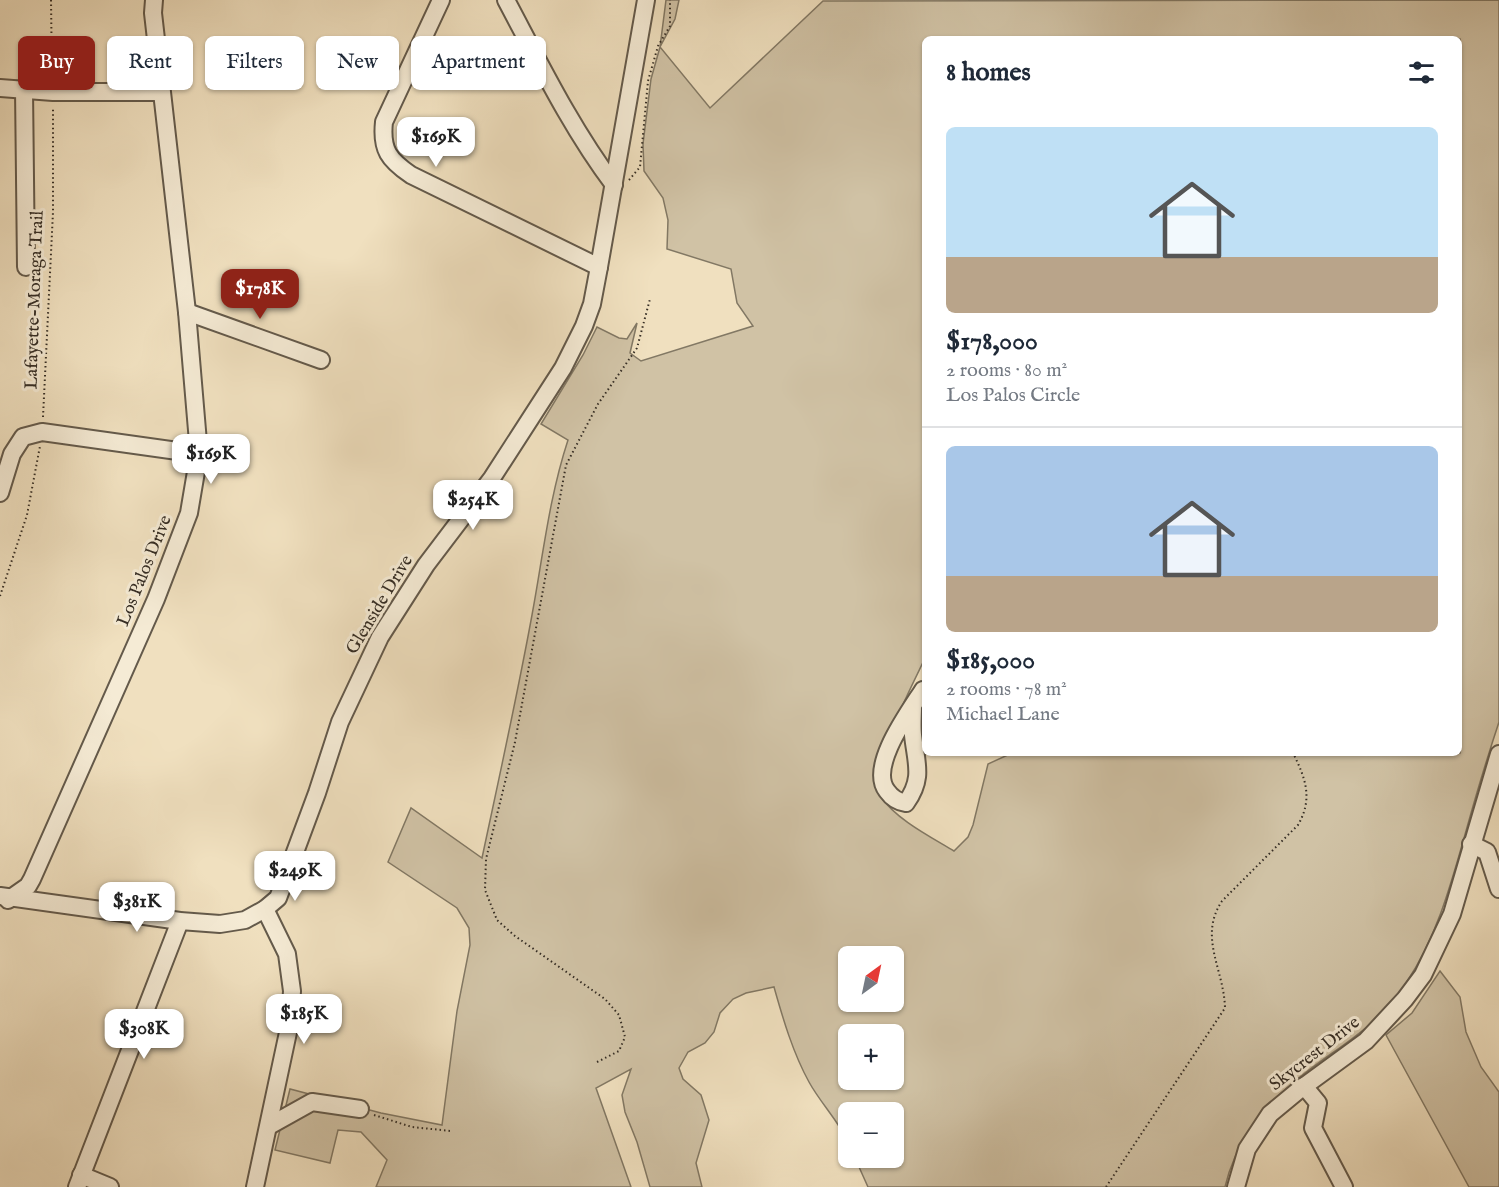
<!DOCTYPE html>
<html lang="en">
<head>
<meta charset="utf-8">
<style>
	:root { --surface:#fff; --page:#f6f6f7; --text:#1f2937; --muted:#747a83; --line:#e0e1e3; --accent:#8f2418 }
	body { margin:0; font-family:"IM FELL English",serif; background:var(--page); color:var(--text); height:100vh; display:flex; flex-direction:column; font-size:22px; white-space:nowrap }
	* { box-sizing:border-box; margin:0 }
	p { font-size:20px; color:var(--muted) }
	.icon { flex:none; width:33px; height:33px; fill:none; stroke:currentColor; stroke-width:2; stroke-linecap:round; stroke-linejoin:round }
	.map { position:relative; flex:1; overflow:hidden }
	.panel { position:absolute; left:922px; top:36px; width:540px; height:720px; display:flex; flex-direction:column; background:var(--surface); border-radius:9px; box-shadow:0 2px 4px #0004 }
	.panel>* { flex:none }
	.guide { position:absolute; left:18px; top:36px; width:570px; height:54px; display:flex; gap:12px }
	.needle { width:39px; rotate:33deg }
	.buttons { position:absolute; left:838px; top:946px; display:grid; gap:12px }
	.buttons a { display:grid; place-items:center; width:66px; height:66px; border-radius:9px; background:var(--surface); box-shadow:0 2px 4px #0004; font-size:30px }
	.price { position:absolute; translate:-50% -51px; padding:0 14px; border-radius:12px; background:#fff; color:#222; font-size:20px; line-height:39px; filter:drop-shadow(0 2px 3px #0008) }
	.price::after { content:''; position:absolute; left:50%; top:36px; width:18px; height:14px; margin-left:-9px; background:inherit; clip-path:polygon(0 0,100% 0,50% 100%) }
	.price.selected { background:var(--accent); color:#fff }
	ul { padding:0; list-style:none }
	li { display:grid; align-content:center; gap:12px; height:318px; padding:0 24px }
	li+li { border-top:2px solid var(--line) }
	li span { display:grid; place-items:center; height:186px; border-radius:9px; color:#555 }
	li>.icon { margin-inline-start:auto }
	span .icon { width:108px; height:108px; fill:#fffc; stroke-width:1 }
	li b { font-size:26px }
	h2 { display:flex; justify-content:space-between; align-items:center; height:72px; padding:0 24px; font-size:26px }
	.tag { padding:0 21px; border-radius:9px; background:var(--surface); box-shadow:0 2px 4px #0004; font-size:21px; line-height:54px }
	.tag.selected { background:var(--accent); color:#fff }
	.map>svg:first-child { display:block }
</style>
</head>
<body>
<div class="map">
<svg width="1499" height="1187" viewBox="0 0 1499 1187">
	<rect width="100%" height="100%" fill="#f0e0bf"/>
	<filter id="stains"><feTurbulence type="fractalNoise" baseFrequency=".00333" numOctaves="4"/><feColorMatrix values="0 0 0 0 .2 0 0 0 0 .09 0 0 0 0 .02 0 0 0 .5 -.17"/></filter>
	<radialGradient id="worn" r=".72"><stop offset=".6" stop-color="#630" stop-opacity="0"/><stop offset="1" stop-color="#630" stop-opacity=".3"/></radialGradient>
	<!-- green -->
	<g fill="#d0c2a5" stroke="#827864" stroke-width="1.5" fill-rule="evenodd">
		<path d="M 666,0 L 679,0 L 675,19 L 660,47 L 710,108 L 823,1 L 1499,0 L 1499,722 C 1487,758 1476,795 1466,831 C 1451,884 1437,937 1406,983 C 1375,1031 1334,1048 1294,1082 C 1262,1108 1234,1146 1225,1187 L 868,1187 L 855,1158 L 894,1158 L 894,1113 L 849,1113 L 849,1144 C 839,1121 821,1104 809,1082 C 793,1053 783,1019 774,987 L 746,993 L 733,999 L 720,1013 L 714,1032 L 705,1043 L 688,1052 L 679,1068 L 683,1079 L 701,1095 L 709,1120 L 696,1163 L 702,1187 L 650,1187 L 637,1142 L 625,1112 L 622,1095 L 631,1069 L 596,1088 L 631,1187 L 376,1187 L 387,1160 L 361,1132 L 338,1130 L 330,1163 L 275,1150 L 290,1089 L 381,1113 L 442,1125 L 457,1011 L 470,945 L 469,928 L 457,908 L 388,862 L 411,808 L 482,858 C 499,778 517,697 532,615 C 543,556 549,498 568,440 L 541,424 L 583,355 L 597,327 L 619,338 L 627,339 L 637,323 L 630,353 L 641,361 L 753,326 L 737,303 L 731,269 L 667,249 L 668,220 L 663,198 L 644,171 L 643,144 L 651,79 L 660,47 ZM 926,39 L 1460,39 L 1460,753 L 1012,753 L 988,764 L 973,825 L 968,837 L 954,851 C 929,836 897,820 880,796 C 865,774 914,682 926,656 ZM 849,957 L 894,957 L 894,1002 L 849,1002 ZM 849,1035 L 894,1035 L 894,1080 L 849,1080 Z"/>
		<path d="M 1440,971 L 1460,997 L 1466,1032 L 1481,1067 L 1499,1092 L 1499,1187 L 1469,1187 L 1386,1035 L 1412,1013 Z"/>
	</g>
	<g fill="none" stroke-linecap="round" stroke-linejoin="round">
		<defs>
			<g id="minor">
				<path d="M 441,0 L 384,122 C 381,150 389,160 411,175 L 599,267"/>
				<path d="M 506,0 C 539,62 571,128 614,185"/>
				<path d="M 0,88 L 53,92 L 160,92"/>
				<path d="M 24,89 L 26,267"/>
				<path d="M 187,312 L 321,360"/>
				<path d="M 0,493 L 12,454 L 23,437 L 42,432 L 199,454"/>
				<path d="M 913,706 C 913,716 912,726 913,735 C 916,763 924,778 906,803 C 898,802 892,798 887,791 C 868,767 909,712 923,690 L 926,690"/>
				<path d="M 1471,844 L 1487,852 L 1499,889"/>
				<path d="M 0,896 L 180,921 L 220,924 L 245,920 L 265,909 L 278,898 L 317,793 L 340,722 L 380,637 L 426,565 L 492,478 L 563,368 L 584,326 L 592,304 L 599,267 L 646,0"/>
				<path d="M 8,900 L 28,886 L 32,879 L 156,599 L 189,513 L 199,454 L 187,312 L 153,13 L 154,0"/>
				<path d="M 1304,1086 L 1318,1103 L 1313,1128 L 1344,1187"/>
				<path d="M 269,1126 L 312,1102 L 360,1109"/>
				<path d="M 81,1175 L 110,1187"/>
				<path d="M 77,1187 L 180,921"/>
				<path d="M 255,1187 L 290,1023 L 292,991 L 287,954 L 265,909"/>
				<path d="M 1236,1187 L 1247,1149 L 1270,1114 L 1299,1090 L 1366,1041 L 1405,999 L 1423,975 L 1452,914 L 1499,754"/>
			</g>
		</defs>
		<!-- minor casing -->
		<use href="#minor" stroke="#645a4b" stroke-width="20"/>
		<!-- path -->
		<g stroke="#352d24" stroke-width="2" stroke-dasharray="1.5 3" stroke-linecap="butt">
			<path d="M 51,0 L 52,78"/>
			<path d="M 629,180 L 640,167 L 648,81 L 658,46 L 670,26 L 670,0"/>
			<path d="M 43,417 L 53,212 L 53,108"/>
			<path d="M 0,596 L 27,515 L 40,446"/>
			<path d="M 597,1062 L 619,1051 L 625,1037 L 619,1015 L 605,999 L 515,936 L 497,920 L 485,890 L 486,859 L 515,742 L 566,465 L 598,404 L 637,348 L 650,299"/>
			<path d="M 374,1115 L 412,1127 L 451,1131"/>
			<path d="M 1106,1187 L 1225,1008 C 1224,969 1198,937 1222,901 L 1298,825 C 1313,799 1306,779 1293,753"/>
		</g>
		<!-- minor -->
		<use href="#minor" stroke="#f5ebd5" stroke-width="16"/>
	</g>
	<g text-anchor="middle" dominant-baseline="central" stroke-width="6" stroke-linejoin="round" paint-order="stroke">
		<!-- street labels -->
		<g font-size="18" fill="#352d24" stroke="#f5ebd5">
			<text transform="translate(35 300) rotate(-88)">Lafayette-Moraga Trail</text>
			<text transform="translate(145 571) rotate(-68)">Los Palos Drive</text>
			<text transform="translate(380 605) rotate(-59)">Glenside Drive</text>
			<text transform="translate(1315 1054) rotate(-38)">Skycrest Drive</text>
		</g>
	</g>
	<rect width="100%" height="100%" filter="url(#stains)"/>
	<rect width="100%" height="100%" fill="url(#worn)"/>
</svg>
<div class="buttons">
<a><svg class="needle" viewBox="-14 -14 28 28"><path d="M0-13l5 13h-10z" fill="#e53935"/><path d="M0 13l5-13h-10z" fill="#747a83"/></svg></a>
<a>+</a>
<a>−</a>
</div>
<b class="price" style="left:436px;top:168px">$169K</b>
<b class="price selected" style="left:260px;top:320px">$178K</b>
<b class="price" style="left:211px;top:485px">$169K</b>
<b class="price" style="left:473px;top:531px">$254K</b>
<b class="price" style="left:295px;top:902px">$249K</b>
<b class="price" style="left:137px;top:933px">$381K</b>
<b class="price" style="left:304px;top:1045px">$185K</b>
<b class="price" style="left:144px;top:1060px">$308K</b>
<div class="guide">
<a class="tag selected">Buy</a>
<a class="tag">Rent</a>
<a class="tag">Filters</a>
<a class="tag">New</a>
<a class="tag">Apartment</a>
</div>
<section class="panel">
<h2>8 homes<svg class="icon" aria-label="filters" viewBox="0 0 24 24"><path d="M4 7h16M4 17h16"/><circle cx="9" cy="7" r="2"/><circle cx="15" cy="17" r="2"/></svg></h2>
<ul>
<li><span style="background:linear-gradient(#bfe0f5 70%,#b9a48a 0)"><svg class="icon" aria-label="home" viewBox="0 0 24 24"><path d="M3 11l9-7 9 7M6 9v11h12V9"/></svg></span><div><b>$178,000</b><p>2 rooms · 80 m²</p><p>Los Palos Circle</p></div></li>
<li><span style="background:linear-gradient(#a9c7e8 70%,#b9a48a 0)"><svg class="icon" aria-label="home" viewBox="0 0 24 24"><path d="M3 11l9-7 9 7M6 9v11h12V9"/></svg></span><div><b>$185,000</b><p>2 rooms · 78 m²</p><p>Michael Lane</p></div></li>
</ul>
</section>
</div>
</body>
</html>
